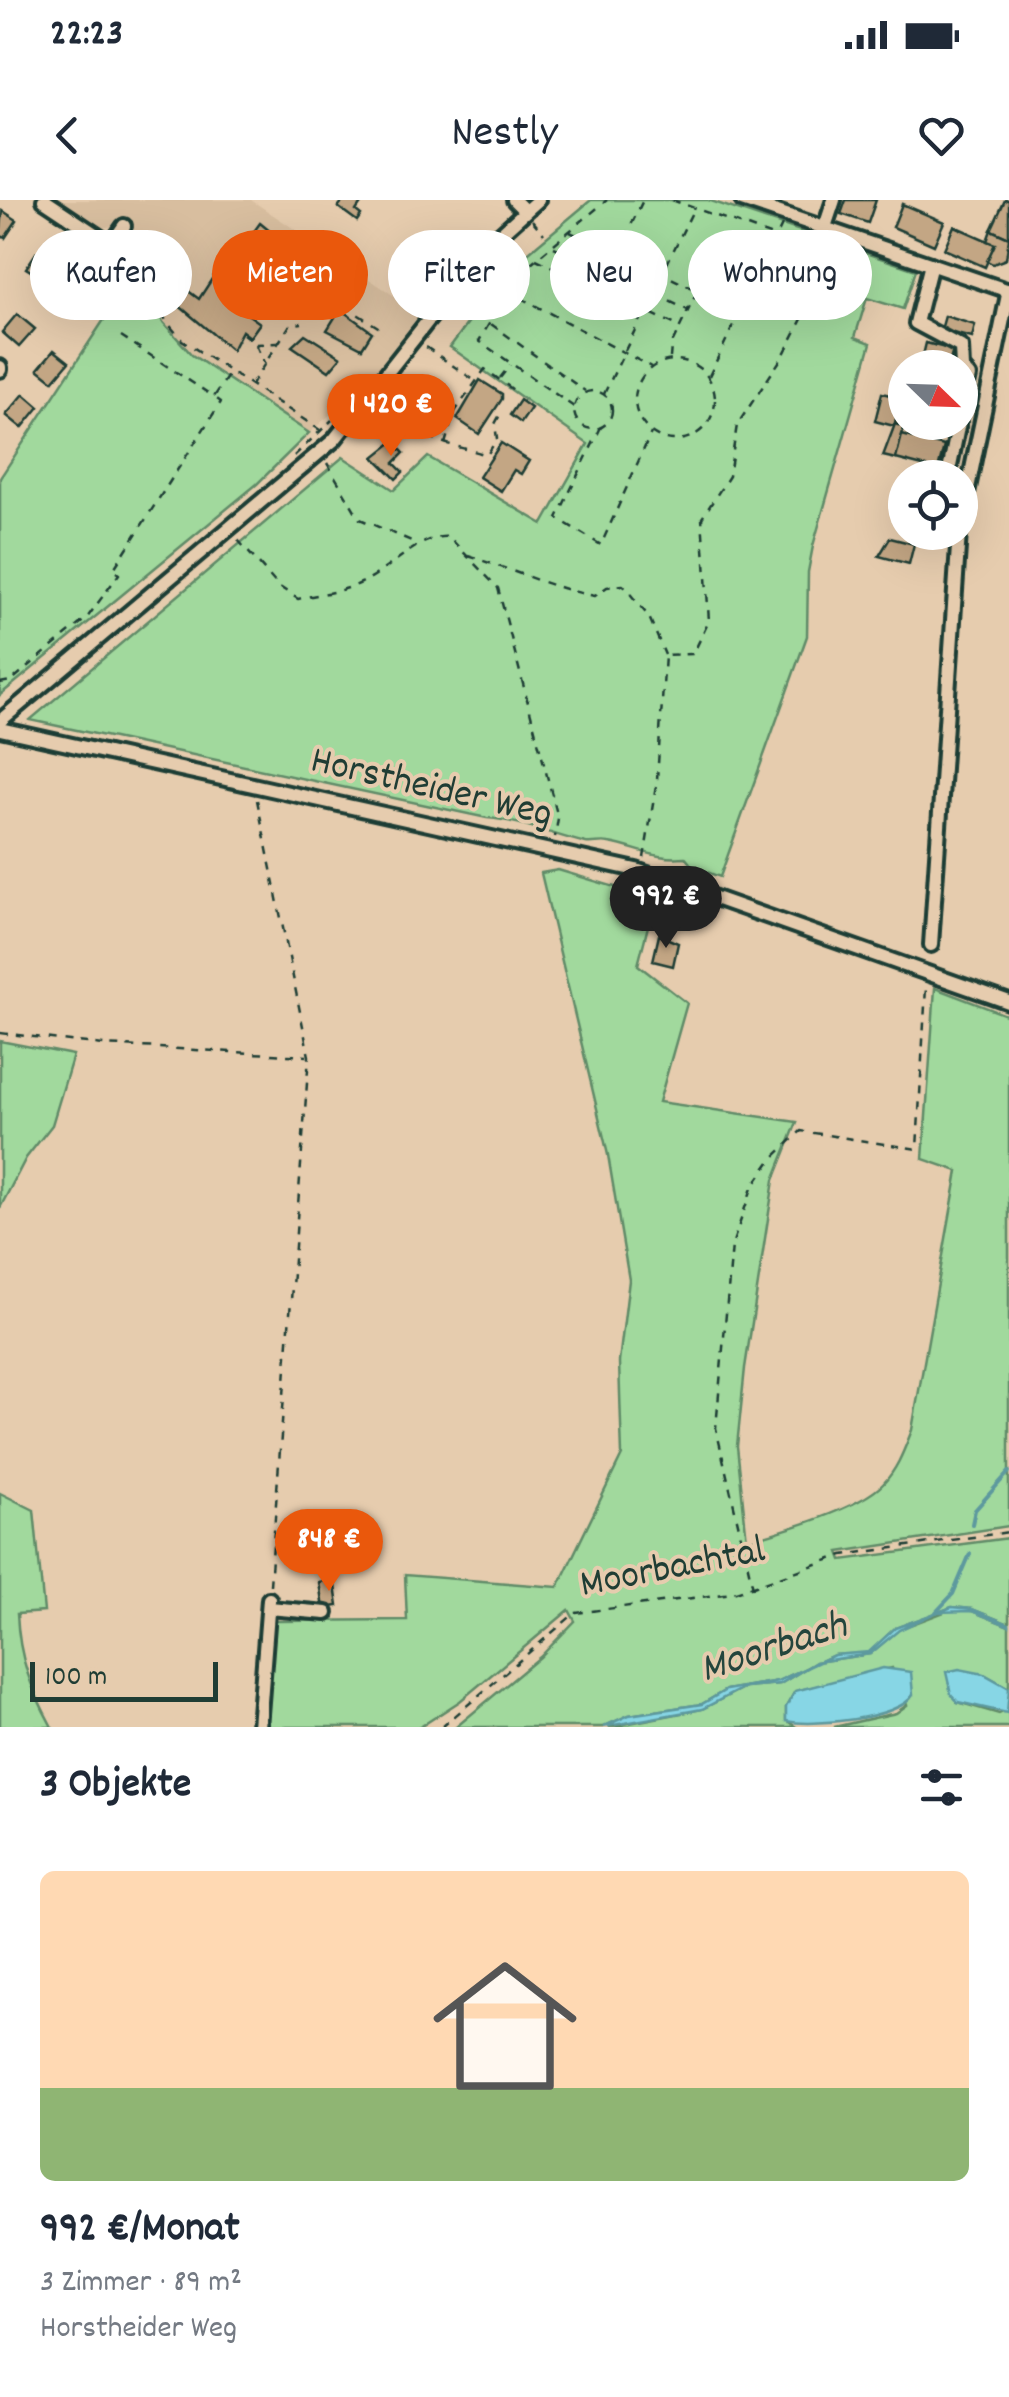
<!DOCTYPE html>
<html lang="de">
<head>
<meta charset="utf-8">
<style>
	:root { --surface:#fff; --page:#f6f6f7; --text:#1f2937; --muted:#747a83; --line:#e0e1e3; --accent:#ea580c }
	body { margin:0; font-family:Dekko,sans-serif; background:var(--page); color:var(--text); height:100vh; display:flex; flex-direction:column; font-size:38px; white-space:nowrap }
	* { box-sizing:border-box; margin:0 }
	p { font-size:32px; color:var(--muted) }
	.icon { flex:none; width:55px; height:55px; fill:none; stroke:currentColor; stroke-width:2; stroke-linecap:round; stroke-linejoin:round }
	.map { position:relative; height:1527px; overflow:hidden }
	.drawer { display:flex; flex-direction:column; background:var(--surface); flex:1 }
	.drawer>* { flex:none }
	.guide { position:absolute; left:30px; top:30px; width:950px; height:90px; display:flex; gap:20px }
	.needle { width:65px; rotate:113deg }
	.controls { position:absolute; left:888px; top:150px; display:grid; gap:20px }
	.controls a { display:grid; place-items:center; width:90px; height:90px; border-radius:50%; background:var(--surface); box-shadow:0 10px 40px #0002; font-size:50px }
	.scale { position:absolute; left:30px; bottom:25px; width:188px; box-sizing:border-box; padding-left:10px; border:5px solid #1f3d34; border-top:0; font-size:28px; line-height:35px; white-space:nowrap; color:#1f3d34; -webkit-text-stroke:8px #e6ccae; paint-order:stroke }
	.price { position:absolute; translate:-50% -85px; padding:0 22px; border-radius:35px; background:var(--accent); color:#fff; font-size:32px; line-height:65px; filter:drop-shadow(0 2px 5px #0008) }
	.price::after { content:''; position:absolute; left:50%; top:60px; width:30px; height:22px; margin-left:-15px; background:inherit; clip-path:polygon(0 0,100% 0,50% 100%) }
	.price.current { background:#222; color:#fff }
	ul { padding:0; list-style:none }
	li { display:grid; align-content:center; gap:20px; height:530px; padding:0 40px }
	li+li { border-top:2px solid var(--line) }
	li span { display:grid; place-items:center; height:310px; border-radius:15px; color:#555 }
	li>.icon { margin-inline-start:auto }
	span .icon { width:180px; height:180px; fill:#fffc; stroke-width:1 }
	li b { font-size:42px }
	h2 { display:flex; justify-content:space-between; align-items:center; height:120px; padding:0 40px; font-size:42px }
	.chip { padding:0 35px; border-radius:45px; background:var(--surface); box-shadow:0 10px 40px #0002; font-size:35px; line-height:90px }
	.chip.current { background:var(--accent); color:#fff }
	.status { display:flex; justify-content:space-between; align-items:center; height:70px; padding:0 50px; background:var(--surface); direction:ltr }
	.status svg { height:28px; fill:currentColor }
	header { display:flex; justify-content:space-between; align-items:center; height:130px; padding:0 40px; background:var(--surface); font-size:45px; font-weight:600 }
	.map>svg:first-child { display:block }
</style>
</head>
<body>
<div class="status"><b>22:23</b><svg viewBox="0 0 49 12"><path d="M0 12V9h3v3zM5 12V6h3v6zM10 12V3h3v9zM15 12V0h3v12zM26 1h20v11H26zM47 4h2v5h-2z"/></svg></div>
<header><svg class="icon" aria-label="back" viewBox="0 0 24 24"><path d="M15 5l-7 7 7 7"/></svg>Nestly<svg class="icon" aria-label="heart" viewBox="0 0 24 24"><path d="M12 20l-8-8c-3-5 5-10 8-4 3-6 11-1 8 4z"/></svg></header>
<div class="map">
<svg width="1009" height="1527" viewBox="0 0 1009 1527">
	<rect width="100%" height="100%" fill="#e6ccae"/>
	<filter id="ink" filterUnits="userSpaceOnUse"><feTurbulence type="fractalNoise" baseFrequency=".01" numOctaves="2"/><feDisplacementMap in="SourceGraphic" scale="20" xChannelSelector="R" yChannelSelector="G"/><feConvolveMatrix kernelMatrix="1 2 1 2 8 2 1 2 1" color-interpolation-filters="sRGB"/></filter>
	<g filter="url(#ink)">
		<!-- built -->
		<path fill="#d8be9f" d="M 59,0 L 251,0 L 420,113 L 370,180 L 309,233 L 202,164 L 172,133 L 136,71 L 142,61 L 128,40 L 133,25 L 119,17 L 113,26 L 101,28 Z"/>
		<!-- green -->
		<g fill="#a1d99d" stroke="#608b68" stroke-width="2.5">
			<path d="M 591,0 L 708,0 L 916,70 L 903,109 L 867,98 L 855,137 L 871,143 L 813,346 L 808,372 L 807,436 L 720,677 L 693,667 L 685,657 C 656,660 637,648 609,643 C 602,641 594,644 586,643 C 552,635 522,621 487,618 L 30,520 L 343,257 L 394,290 L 428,257 L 543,324 L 588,244 L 450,147 L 484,101 L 492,97 L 505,72 Z"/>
			<path d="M 136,71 L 163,122 L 192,155 L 309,233 L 257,284 L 0,495 L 0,278 Z"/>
			<path d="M 558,670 L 655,699 L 638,765 L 687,803 L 659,902 L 797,922 L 774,980 L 745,1168 L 737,1246 L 747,1341 C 782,1331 859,1309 883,1284 C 898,1268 904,1250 912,1230 L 958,971 L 923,959 L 935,788 L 1009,816 L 1009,1326 L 839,1352 L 842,1360 L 1009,1338 L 1009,1424 L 972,1409 L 952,1407 L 895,1428 L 869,1453 L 834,1455 L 778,1481 L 726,1490 L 702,1504 L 629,1515 L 603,1527 L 456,1527 L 540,1457 L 575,1421 L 569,1410 L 460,1501 L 420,1527 L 266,1527 L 274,1421 L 407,1420 L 405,1375 L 558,1387 L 622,1255 L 619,1162 L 629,1080 L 608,955 L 541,673 Z"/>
			<path d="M 0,841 L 73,855 L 52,925 L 26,958 L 0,1008 Z"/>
			<path d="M 0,1293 L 34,1310 L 44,1412 L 17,1414 C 19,1459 31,1488 52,1527 L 0,1527 Z"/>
			<path d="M 952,1409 L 972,1411 L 1009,1426 L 1009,1488 L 984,1474 L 958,1502 L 999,1514 L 1009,1509 L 1009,1527 L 834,1527 L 896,1513 L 907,1505 L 892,1468 L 795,1491 L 786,1507 L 786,1520 L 796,1527 L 609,1527 L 702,1509 L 745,1487 L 780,1484 L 816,1462 L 870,1454 L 899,1429 Z"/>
		</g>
		<!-- water -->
		<g fill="#87d6e5" stroke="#5d999e" stroke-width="2.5">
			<path d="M 952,1407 L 972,1409 L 1009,1424 L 1009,1426 L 972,1411 L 937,1412 L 899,1430 L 870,1454 L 816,1462 L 780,1484 L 745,1487 L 702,1509 L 603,1527 L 629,1515 L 702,1504 L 726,1490 L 778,1481 L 834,1455 L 869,1452 L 895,1428 Z"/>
			<path d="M 883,1468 L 911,1472 L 913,1495 C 899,1519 811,1527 786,1521 L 786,1507 L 795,1491 Z"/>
			<path d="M 959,1469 L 984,1474 L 1009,1488 L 1007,1513 L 958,1502 L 951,1494 L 946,1472 Z"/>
		</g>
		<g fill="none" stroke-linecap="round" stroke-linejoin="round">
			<!-- stream -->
			<g stroke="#5d999e" stroke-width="4">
				<path d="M 972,1324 L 975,1310 L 1009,1272"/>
				<path d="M 936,1412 L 953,1394 L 970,1354"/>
			</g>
		</g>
		<!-- building -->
		<g fill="#c3a684" stroke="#1f3d34" stroke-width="2.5">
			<path d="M 344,0 L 362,2 L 356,11 L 361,15 L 357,21 L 338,7 Z"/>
			<path d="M 846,0 L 876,0 L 868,23 L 841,14 Z"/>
			<path d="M 1005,0 L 1009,0 L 1009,38 L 991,30 Z"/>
			<path d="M 902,4 L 944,22 L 934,45 L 893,27 Z"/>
			<path d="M 3,11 L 17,20 L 5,38 L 0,35 Z"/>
			<path d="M 260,23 L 277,37 L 245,78 L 229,66 Z"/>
			<path d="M 954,26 L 995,44 L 985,67 L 944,49 Z"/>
			<path d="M 991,30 L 1009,38 L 1006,59 L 993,64 L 987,61 L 995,44 L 987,41 Z"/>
			<path d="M 420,38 L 436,49 L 433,60 L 419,72 L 407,56 Z"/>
			<path d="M 269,46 L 284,56 L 276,67 L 309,91 L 304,98 L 257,63 Z"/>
			<path d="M 291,47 L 329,75 L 314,95 L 276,67 Z"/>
			<path d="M 36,53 L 49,63 L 51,60 L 58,64 L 47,81 L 26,68 Z"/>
			<path d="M 219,68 L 227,73 L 231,68 L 245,78 L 229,101 L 260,123 L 250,137 L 242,131 L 232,150 L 177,104 L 187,90 L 199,99 Z"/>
			<path d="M 85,81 L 104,93 L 94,109 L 75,97 Z"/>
			<path d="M 340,109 L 372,132 L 362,148 L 327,130 Z"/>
			<path d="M 17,114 L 35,129 L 19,147 L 2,132 Z"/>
			<path d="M 945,116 L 975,125 L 972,138 L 941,130 Z"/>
			<path d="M 305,134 L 341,157 L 329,171 L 292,146 Z"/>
			<path d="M 926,143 L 953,150 L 948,168 L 920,168 Z"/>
			<path d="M 54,150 L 69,162 L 53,181 L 38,169 Z"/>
			<path d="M 480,180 L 502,194 L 502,199 L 479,234 L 457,219 Z"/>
			<path d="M 882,193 L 902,198 L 894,226 L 875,221 Z"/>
			<path d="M 24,194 L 39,207 L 22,228 L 6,215 Z"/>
			<path d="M 901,199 L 905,222 L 933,222 L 931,232 L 895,224 Z"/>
			<path d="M 520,200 L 531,208 L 521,223 L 510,215 Z"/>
			<path d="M 895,224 L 904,227 L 896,259 L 883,256 Z"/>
			<path d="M 902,235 L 944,246 L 938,270 L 896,259 Z"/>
			<path d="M 393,242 L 404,253 L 394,263 L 403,272 L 396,279 L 374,257 Z"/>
			<path d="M 501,243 L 529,261 L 521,274 L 514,270 L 501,291 L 479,277 Z"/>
			<path d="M 890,338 L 914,344 L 909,364 L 879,356 Z"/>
			<path d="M 659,735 L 678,743 L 673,766 L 653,761 Z"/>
			<path d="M 334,1379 L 338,1406 L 323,1408 L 319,1382 Z"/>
		</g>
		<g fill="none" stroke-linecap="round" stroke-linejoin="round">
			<defs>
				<g id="minor">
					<path d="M 44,0 L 134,60"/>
					<path d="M 514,0 L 525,11"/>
					<path d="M 742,0 L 1009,91"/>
					<path d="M 825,27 L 834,0"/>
					<path d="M 111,45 L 124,26"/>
					<path d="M 931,64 L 916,123 L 961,147 L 962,168 L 969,176 L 960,218"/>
					<path d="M 0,170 L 0,167"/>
					<path d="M 948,276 L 959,222"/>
					<path d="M 960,327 L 1009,90"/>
					<path d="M 0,521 L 334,240 L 486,47 L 538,0"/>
					<path d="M 0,529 L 636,670 L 1009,802"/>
					<path d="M 931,745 L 959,332"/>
					<path d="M 269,1408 L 326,1413"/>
					<path d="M 259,1527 L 269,1399"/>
				</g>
			</defs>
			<!-- minor casing -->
			<use href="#minor" stroke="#1f3d34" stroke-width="20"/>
			<!-- path -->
			<g stroke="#1f3d34" stroke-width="2.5" stroke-dasharray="8 8" stroke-linecap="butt">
				<path d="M 672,0 L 775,37"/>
				<path d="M 532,20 L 544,34"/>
				<path d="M 570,32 L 741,110"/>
				<path d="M 554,47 L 688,110"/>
				<path d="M 618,53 L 643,0"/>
				<path d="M 536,59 L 680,127"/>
				<path d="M 142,69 L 166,121 L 182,140 L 320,230"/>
				<path d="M 478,75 L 651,167"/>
				<path d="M 751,92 L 801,117"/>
				<path d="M 319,102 L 335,110 L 340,103 L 383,130"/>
				<path d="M 491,124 L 585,191"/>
				<path d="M 243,134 L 256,144 L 277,143"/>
				<path d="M 121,136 L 214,197 L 229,174"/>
				<path d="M 256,145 L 265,165"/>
				<path d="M 426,147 L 478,183"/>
				<path d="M 670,158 L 671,146 L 697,92"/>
				<circle cx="675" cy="200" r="40"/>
				<path d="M 709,176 L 782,25"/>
				<path d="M 500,178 L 510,165"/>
				<path d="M 251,185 L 290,125 L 302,123"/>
				<circle cx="593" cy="210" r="19"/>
				<path d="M 604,194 L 694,8"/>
				<path d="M 400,201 L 398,204 C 428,246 442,241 487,255 L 497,239 L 495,224 L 502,211"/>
				<path d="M 574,207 L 479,141 L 519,73 L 607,0"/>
				<path d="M 601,227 L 557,318 L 601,345 L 651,233"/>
				<path d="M 445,244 L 454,213 L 485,169 L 516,192"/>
				<path d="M 294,256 L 332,220"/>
				<path d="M 327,263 L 360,319 L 416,343"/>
				<path d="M 238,340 L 278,386 L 298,399 C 318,394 342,392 361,383 C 390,370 420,334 449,337 L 498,388 L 558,618 L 555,637"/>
				<path d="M 468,356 C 511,369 551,388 595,396 L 607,387 L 623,385 L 649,417 L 665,455"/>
				<path d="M 0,483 L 11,481 L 87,418 L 119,374 L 113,370 L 221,202 L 214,197"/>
				<path d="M 257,600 L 309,856 L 270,1385"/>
				<path d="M 644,658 L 657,580 L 665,455 L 693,454 L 709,421 L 702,318 L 729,276 L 737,225 L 783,156 L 840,45"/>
				<path d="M 0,833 L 104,845 L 307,856"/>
				<path d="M 753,1388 L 716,1228 L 732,1045 L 752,988 L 772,959 L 801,931 L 917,949 L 926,787"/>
				<path d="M 442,1527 L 575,1413 L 733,1393 L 843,1355 L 1009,1332"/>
			</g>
			<!-- minor -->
			<use href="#minor" stroke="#e6ccae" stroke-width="12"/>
		</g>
	</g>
	<g text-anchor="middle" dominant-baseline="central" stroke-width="8" stroke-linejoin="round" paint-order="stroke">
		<!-- street labels -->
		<g font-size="40" fill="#1f3d34" stroke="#e6ccae">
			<text transform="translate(431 590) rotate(13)">Horstheider Weg</text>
			<text transform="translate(673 1370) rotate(-11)">Moorbachtal</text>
		</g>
		<!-- water labels -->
		<g font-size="42" font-style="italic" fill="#24453d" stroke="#e6ccae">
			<text transform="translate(774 1450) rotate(-18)">Moorbach</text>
		</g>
	</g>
</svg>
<div class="controls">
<a><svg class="needle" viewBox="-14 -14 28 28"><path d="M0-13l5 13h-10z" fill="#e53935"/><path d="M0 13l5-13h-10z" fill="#747a83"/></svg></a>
<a><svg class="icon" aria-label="locate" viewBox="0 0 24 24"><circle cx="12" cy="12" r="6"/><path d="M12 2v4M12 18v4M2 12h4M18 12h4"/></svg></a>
</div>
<div class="scale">100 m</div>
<b class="price" style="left:391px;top:259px">1 420 €</b>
<b class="price current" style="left:666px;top:751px">992 €</b>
<b class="price" style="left:329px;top:1394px">848 €</b>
<div class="guide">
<a class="chip">Kaufen</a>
<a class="chip current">Mieten</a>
<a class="chip">Filter</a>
<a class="chip">Neu</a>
<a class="chip">Wohnung</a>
</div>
</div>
<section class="drawer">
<h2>3 Objekte<svg class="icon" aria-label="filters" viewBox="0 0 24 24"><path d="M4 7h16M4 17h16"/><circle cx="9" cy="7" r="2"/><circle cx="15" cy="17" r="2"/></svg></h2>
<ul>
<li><span style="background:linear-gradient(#ffd9b3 70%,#8fb573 0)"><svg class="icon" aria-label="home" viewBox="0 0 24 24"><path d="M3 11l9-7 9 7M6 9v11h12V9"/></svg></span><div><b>992 €/Monat</b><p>3 Zimmer · 89 m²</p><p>Horstheider Weg</p></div></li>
</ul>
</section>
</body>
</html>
